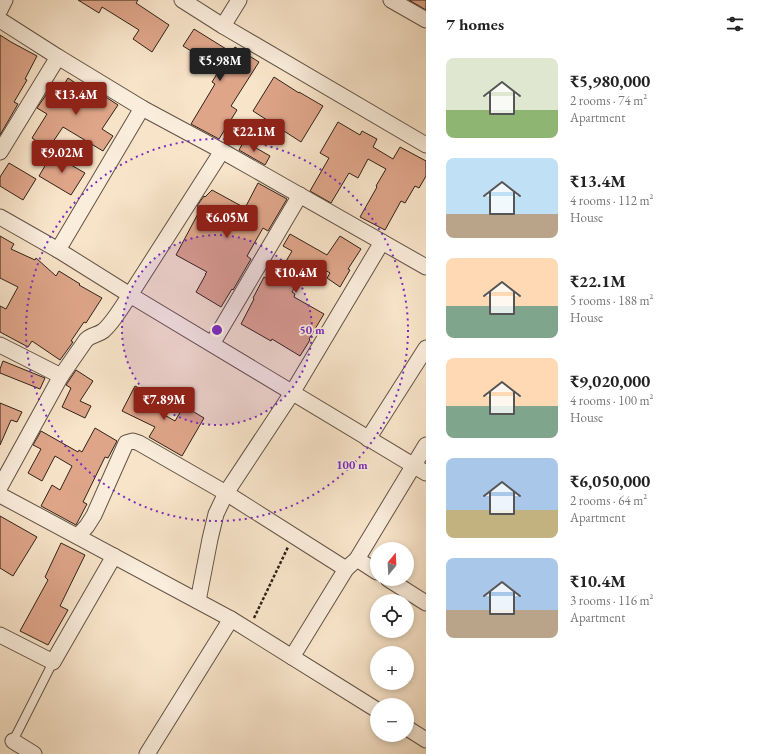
<!DOCTYPE html>
<html lang="en">
<head>
<meta charset="utf-8">
<style>
	:root { --surface:#fff; --page:#f6f6f6; --text:#222; --muted:#767676; --accent:#8f2418 }
	body { margin:0; font-family:"EB Garamond",serif; background:var(--page); color:var(--text); height:100vh; display:flex; flex-direction:column; font-size:15px; white-space:nowrap }
	* { box-sizing:border-box; margin:0 }
	p { font-size:13px; color:var(--muted) }
	.icon { flex:none; width:22px; height:22px; fill:none; stroke:currentColor; stroke-width:2; stroke-linecap:round; stroke-linejoin:round }
	.map { position:relative; flex:1; overflow:hidden }
	.details { display:flex; flex-direction:column; background:var(--surface); width:340px }
	.details>* { flex:none }
	.needle { width:26px; rotate:18deg }
	.fabs { position:absolute; left:370px; top:542px; display:grid; gap:8px }
	.fabs a { display:grid; place-items:center; width:44px; height:44px; border-radius:50%; background:var(--surface); box-shadow:0 2px 6px #0003; font-size:20px }
	.price { position:absolute; translate:-50% -34px; padding:0 9px; border-radius:4px; background:var(--accent); color:#fff; font-size:13px; line-height:26px; filter:drop-shadow(0 1px 2px #0008) }
	.price::after { content:''; position:absolute; left:50%; top:24px; width:12px; height:9px; margin-left:-6px; background:inherit; clip-path:polygon(0 0,100% 0,50% 100%) }
	.price.selected { background:#222; color:#fff }
	ul { padding:0; list-style:none }
	li { display:flex; align-items:center; gap:12px; height:100px; padding:0 20px }
	li span { display:grid; place-items:center; flex:none; width:112px; height:80px; border-radius:8px; color:#555 }
	li>.icon { margin-inline-start:auto }
	span .icon { width:48px; height:48px; fill:#fffc; stroke-width:1 }
	li b { font-size:17px }
	h2 { display:flex; justify-content:space-between; align-items:center; height:48px; padding:0 20px; font-size:17px }
	main { display:flex; flex:1; min-height:0 }
	.map>svg:first-child { display:block }
</style>
</head>
<body>
<main>
<div class="map">
<svg width="426" height="754" viewBox="0 0 426 754">
	<rect width="100%" height="100%" fill="#f8e4c9"/>
	<filter id="stains"><feTurbulence type="fractalNoise" baseFrequency=".005" numOctaves="4"/><feColorMatrix values="0 0 0 0 .2 0 0 0 0 .09 0 0 0 0 .02 0 0 0 .5 -.17"/></filter>
	<radialGradient id="worn" r=".72"><stop offset=".6" stop-color="#630" stop-opacity="0"/><stop offset="1" stop-color="#630" stop-opacity=".3"/></radialGradient>
	<!-- building -->
	<g fill="#dea589" stroke="#302119">
		<path d="M 78,0 L 138,0 L 136,3 L 169,25 L 152,52 L 133,39 L 139,30 L 102,7 L 99,13 Z"/>
		<path d="M 409,0 L 426,0 L 426,10 Z"/>
		<path d="M 194,29 L 231,52 L 235,47 L 259,62 L 231,106 L 237,110 L 219,139 L 191,124 L 215,84 L 212,82 L 220,69 L 183,46 Z"/>
		<path d="M 0,35 L 11,42 L 37,56 L 25,79 L 27,80 L 14,102 L 18,104 L 0,135 Z"/>
		<path d="M 274,77 L 299,93 L 299,92 L 323,106 L 301,142 L 253,111 Z"/>
		<path d="M 68,78 L 89,92 L 92,88 L 118,105 L 102,129 L 113,136 L 103,151 L 63,127 L 48,149 L 32,138 L 47,114 L 37,108 L 48,92 L 56,98 Z"/>
		<path d="M 338,122 L 360,135 L 362,131 L 377,139 L 373,147 L 393,159 L 400,147 L 426,161 L 426,176 L 419,188 L 415,186 L 405,203 L 401,201 L 385,230 L 360,217 L 377,187 L 376,186 L 386,169 L 368,159 L 358,178 L 349,173 L 331,203 L 310,191 L 329,158 L 320,153 Z"/>
		<path d="M 244,141 L 270,156 L 265,165 L 239,150 Z"/>
		<path d="M 52,154 L 85,173 L 71,195 L 39,176 Z"/>
		<path d="M 9,163 L 36,179 L 23,200 L 0,186 L 0,177 Z"/>
		<path d="M 258,183 L 287,199 L 268,231 L 263,228 L 247,256 L 251,259 L 233,290 L 232,289 L 221,307 L 196,292 L 206,274 L 205,274 L 207,272 L 176,255 L 201,208 L 197,206 L 204,196 L 205,197 L 212,190 L 245,208 Z"/>
		<path d="M 290,234 L 327,255 L 340,236 L 361,249 L 348,269 L 350,270 L 340,287 L 327,278 L 330,273 L 310,261 L 292,292 L 295,294 L 294,297 L 324,314 L 309,339 L 310,340 L 300,356 L 272,339 L 271,341 L 241,324 L 254,299 L 253,298 L 264,277 L 274,282 L 292,251 L 283,246 Z"/>
		<path d="M 0,236 L 14,244 L 11,249 L 35,260 L 36,258 L 56,276 L 59,271 L 80,284 L 79,285 L 102,298 L 86,323 L 84,322 L 71,341 L 73,342 L 60,360 L 32,341 L 28,347 L 0,332 L 0,306 L 6,309 L 18,287 L 0,278 Z"/>
		<path d="M 3,361 L 45,378 L 40,389 L 0,373 L 0,369 Z"/>
		<path d="M 76,370 L 93,381 L 80,401 L 91,406 L 85,418 L 62,407 L 71,388 L 66,385 Z"/>
		<path d="M 135,386 L 159,398 L 154,409 L 175,421 L 184,406 L 204,418 L 182,456 L 149,437 L 155,427 L 122,411 Z"/>
		<path d="M 0,403 L 22,412 L 17,422 L 11,420 L 0,445 Z"/>
		<path d="M 95,428 L 117,441 L 108,458 L 105,457 L 83,502 L 87,504 L 76,525 L 41,506 L 52,485 L 60,490 L 72,466 L 55,456 L 42,481 L 28,473 L 41,449 L 33,445 L 41,431 L 78,452 L 79,450 L 82,452 Z"/>
		<path d="M 0,516 L 37,537 L 13,576 L 0,568 Z"/>
		<path d="M 61,543 L 85,555 L 60,606 L 68,610 L 48,645 L 20,631 L 48,580 L 45,577 Z"/>
	</g>
	<g fill="none" stroke-linecap="round" stroke-linejoin="round">
		<defs>
			<path id="service" d="M 13,741 L 53,662"/>
			<g id="minor">
				<path d="M 182,0 L 223,26 L 426,145"/>
				<path d="M 391,0 L 426,20"/>
				<path d="M 0,10 L 5,0"/>
				<path d="M 0,20 L 58,57 L 142,108 L 222,151 L 130,295 L 426,473"/>
				<path d="M 223,26 L 239,0"/>
				<path d="M 222,151 L 426,267"/>
				<path d="M 0,152 L 58,57"/>
				<path d="M 0,217 L 58,250 L 142,108"/>
				<path d="M 212,344 L 300,195"/>
				<path d="M 0,345 L 61,376"/>
				<path d="M 368,439 L 426,348"/>
				<path d="M 0,487 L 61,376 L 86,340 C 91,335 98,335 103,331 C 113,323 123,305 130,295 L 58,250"/>
				<path d="M 0,495 L 231,619 L 377,710"/>
				<path d="M 78,536 L 87,526 L 94,515 L 126,443 L 133,441 L 139,443 L 226,493 L 346,569"/>
				<path d="M 357,559 L 377,572"/>
				<path d="M 388,579 L 426,603"/>
				<path d="M 198,601 L 210,539 L 216,514 L 226,493 L 292,393 L 382,242"/>
				<path d="M 0,635 L 53,662 L 114,556"/>
				<path d="M 292,657 L 346,569 L 357,559 L 426,445"/>
				<path d="M 407,728 L 426,740"/>
				<path d="M 13,741 L 34,754"/>
				<path d="M 147,754 L 231,619"/>
			</g>
		</defs>
		<!-- service casing -->
		<use href="#service" stroke="#625245" stroke-width="10"/>
		<!-- minor casing -->
		<use href="#minor" stroke="#625245" stroke-width="17"/>
		<!-- path -->
		<path stroke="#302119" stroke-width="2.5" stroke-dasharray="3 2" stroke-linecap="butt" d="M 254,618 L 288,547"/>
		<!-- service -->
		<use href="#service" stroke="#faeddc" stroke-width="8"/>
		<!-- minor -->
		<use href="#minor" stroke="#faeddc" stroke-width="15"/>
	</g>
	<!-- distance rings -->
	<circle cx="217" cy="330" r="95" fill="#7b2cbf" fill-opacity=".12"/>
	<g fill="none" stroke="#7b2cbf" stroke-width="2" stroke-dasharray="2 4">
		<circle cx="217" cy="330" r="95"/>
		<circle cx="217" cy="330" r="191"/>
	</g>
	<circle cx="217" cy="330" r="6" fill="#7b2cbf" stroke="#faeddc" stroke-width="2"/>
	<g font-size="12" text-anchor="middle" font-weight="bold" fill="#7b2cbf" stroke="#faeddc" stroke-width="3.5" stroke-linejoin="round" paint-order="stroke">
		<text x="312" y="334">50 m</text>
		<text x="352" y="469">100 m</text>
	</g>
	<rect width="100%" height="100%" filter="url(#stains)"/>
	<rect width="100%" height="100%" fill="url(#worn)"/>
</svg>
<div class="fabs">
<a><svg class="needle" viewBox="-14 -14 28 28"><path d="M0-13l5 13h-10z" fill="#e53935"/><path d="M0 13l5-13h-10z" fill="#767676"/></svg></a>
<a><svg class="icon" aria-label="locate" viewBox="0 0 24 24"><circle cx="12" cy="12" r="6"/><path d="M12 2v4M12 18v4M2 12h4M18 12h4"/></svg></a>
<a>+</a>
<a>−</a>
</div>
<b class="price selected" style="left:220px;top:82px">₹5.98M</b>
<b class="price" style="left:76px;top:116px">₹13.4M</b>
<b class="price" style="left:254px;top:153px">₹22.1M</b>
<b class="price" style="left:62px;top:174px">₹9.02M</b>
<b class="price" style="left:227px;top:239px">₹6.05M</b>
<b class="price" style="left:296px;top:294px">₹10.4M</b>
<b class="price" style="left:164px;top:421px">₹7.89M</b>
</div>
<section class="details">
<h2>7 homes<svg class="icon" aria-label="filters" viewBox="0 0 24 24"><path d="M4 7h16M4 17h16"/><circle cx="9" cy="7" r="2"/><circle cx="15" cy="17" r="2"/></svg></h2>
<ul>
<li><span style="background:linear-gradient(#dfe7d0 65%,#8fb573 0)"><svg class="icon" aria-label="home" viewBox="0 0 24 24"><path d="M3 11l9-7 9 7M6 9v11h12V9"/></svg></span><div><b>₹5,980,000</b><p>2 rooms · 74 m²</p><p>Apartment</p></div></li>
<li><span style="background:linear-gradient(#bfe0f5 70%,#b9a48a 0)"><svg class="icon" aria-label="home" viewBox="0 0 24 24"><path d="M3 11l9-7 9 7M6 9v11h12V9"/></svg></span><div><b>₹13.4M</b><p>4 rooms · 112 m²</p><p>House</p></div></li>
<li><span style="background:linear-gradient(#ffd9b3 60%,#7fa58c 0)"><svg class="icon" aria-label="home" viewBox="0 0 24 24"><path d="M3 11l9-7 9 7M6 9v11h12V9"/></svg></span><div><b>₹22.1M</b><p>5 rooms · 188 m²</p><p>House</p></div></li>
<li><span style="background:linear-gradient(#ffd9b3 60%,#7fa58c 0)"><svg class="icon" aria-label="home" viewBox="0 0 24 24"><path d="M3 11l9-7 9 7M6 9v11h12V9"/></svg></span><div><b>₹9,020,000</b><p>4 rooms · 100 m²</p><p>House</p></div></li>
<li><span style="background:linear-gradient(#a9c7e8 65%,#c2b280 0)"><svg class="icon" aria-label="home" viewBox="0 0 24 24"><path d="M3 11l9-7 9 7M6 9v11h12V9"/></svg></span><div><b>₹6,050,000</b><p>2 rooms · 64 m²</p><p>Apartment</p></div></li>
<li><span style="background:linear-gradient(#a9c7e8 65%,#b9a48a 0)"><svg class="icon" aria-label="home" viewBox="0 0 24 24"><path d="M3 11l9-7 9 7M6 9v11h12V9"/></svg></span><div><b>₹10.4M</b><p>3 rooms · 116 m²</p><p>Apartment</p></div></li>
</ul>
</section>
</main>
</body>
</html>
